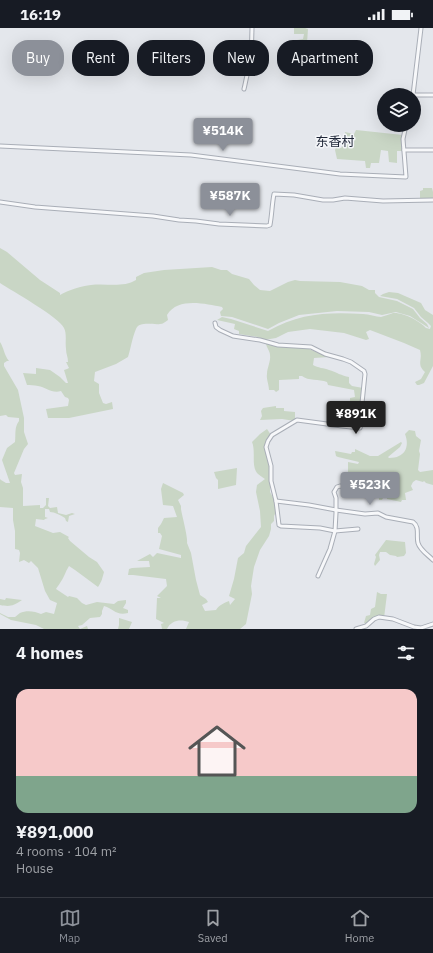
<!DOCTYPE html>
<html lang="en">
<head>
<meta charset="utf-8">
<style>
	:root { --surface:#171b24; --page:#242831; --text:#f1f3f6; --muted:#9ea1a6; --line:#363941; --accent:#8c9099 }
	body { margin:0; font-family:"IBM Plex Sans","Noto Sans SC",sans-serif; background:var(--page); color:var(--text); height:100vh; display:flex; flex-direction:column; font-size:15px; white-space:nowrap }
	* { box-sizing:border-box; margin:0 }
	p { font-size:13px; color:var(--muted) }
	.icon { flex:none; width:22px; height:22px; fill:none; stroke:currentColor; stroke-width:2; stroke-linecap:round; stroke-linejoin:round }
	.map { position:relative; height:601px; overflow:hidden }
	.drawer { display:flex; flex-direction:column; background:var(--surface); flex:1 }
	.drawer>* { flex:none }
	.banner { position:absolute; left:12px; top:12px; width:409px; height:36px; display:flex; gap:8px }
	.buttons { position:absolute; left:377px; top:60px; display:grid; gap:8px }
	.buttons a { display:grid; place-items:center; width:44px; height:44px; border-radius:50%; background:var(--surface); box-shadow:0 4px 16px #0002; font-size:20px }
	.price { position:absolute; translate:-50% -34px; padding:0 9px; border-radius:4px; background:var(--accent); color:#fff; font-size:13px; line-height:26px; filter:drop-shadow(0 1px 2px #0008) }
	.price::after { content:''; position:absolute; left:50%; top:24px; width:12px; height:9px; margin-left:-6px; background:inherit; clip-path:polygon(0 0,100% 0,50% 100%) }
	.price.current { background:#222; color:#fff }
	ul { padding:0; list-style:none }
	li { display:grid; align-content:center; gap:8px; height:212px; padding:0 16px }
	li span { display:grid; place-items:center; height:124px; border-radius:12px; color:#555 }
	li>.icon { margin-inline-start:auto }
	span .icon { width:72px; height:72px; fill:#fffc; stroke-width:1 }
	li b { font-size:17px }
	h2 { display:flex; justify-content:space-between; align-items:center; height:48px; padding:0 16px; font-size:17px }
	.tag { padding:0 14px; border-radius:16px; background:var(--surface); box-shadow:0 4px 16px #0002; font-size:14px; line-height:36px }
	.tag.current { background:var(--accent); color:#fff }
	.status { display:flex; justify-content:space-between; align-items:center; height:28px; padding:0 20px; background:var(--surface); direction:ltr }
	.status svg { height:11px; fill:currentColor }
	.tabs { display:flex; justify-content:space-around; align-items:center; height:56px; border-top:1px solid var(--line); background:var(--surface); font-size:11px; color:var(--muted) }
	.tabs a { display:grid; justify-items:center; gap:2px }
	.tabs .current { color:var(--accent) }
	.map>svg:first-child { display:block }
</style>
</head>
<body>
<div class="status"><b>16:19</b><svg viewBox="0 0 49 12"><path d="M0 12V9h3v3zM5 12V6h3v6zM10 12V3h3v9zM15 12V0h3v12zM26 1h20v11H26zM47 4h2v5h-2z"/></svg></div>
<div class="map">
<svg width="433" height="601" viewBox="0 0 433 601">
	<rect width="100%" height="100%" fill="#e4e7ec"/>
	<!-- green -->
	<g fill="#c9d6c5">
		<path d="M 294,0 L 305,0 L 308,1 L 307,15 L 302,15 L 300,30 L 310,31 L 310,42 L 301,42 L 300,46 L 294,46 L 297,12 L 303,11 L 304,6 L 294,6 Z"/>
		<path d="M 356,102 L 403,107 L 404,123 L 397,123 L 397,135 L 389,134 L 388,123 L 381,122 L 379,135 L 371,135 L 370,140 L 366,140 L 365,133 L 337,131 L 335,122 L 336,119 L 341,120 L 343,118 L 345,104 L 354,106 Z"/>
		<path d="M 423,160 L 432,160 L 433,164 L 433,173 L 420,173 L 420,163 L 423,162 Z"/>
		<path d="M 0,220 L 7,224 L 40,252 L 60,265 L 60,267 C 68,262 82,258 91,257 C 106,255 123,260 136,252 L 136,249 L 144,245 L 164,242 L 212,239 L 221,242 L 227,242 L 232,246 L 249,251 L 254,257 L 260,262 L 270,263 L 288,254 L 295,252 L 300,253 L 340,254 L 362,258 L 369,262 L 375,262 L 375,265 L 379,269 L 397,273 L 413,281 L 420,290 L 427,296 L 429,300 L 410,288 L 396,284 L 382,287 L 369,284 L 337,283 L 299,287 L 279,295 L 268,301 L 232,289 L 221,288 L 220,284 L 223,281 L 222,279 C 205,276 178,269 167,287 L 168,292 C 165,294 163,296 160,296 C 153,297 139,293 136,301 C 132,310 131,320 128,329 L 116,336 L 95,344 L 94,353 L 99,356 L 99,365 L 103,375 L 106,376 L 112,374 L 113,381 L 69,390 L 48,390 L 46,381 L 68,378 L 69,372 L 68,370 L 65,369 L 61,363 C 52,366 46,359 38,358 C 34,357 30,357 27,357 L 23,345 L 36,346 L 36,340 L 50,342 L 60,349 L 66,355 L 68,355 L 64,342 L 67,341 L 69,340 L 66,334 L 68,334 C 68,329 66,326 66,321 C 65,314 67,306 64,300 C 59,289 12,263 0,255 Z"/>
		<path d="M 389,264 L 398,265 L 421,275 L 425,282 L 433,287 L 433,338 L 424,355 L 419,357 L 417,357 L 415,354 L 421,351 L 425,344 C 416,336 423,332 420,322 L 404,315 L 370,302 L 366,304 L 369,311 L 366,312 L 344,305 L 310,301 L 288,304 L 276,310 L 264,312 L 258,309 L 239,306 L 239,303 L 234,301 L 235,296 L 217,292 L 222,289 L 231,291 L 268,303 C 300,285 328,284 363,286 C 369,286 376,289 381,289 C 385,288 390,286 393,285 C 403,284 420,293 426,300 L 430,301 L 431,298 L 428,295 L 421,289 L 414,280 L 397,271 L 380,268 L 383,266 Z"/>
		<path d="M 0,314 C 4,320 4,327 9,333 L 7,333 L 4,335 L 4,338 L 18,362 L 24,390 L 24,404 L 28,416 L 24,421 L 14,445 L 15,447 L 22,446 L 21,454 L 23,460 L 23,478 L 40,477 L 40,480 L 43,480 L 46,477 L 46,470 L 49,470 L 48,478 L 50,480 L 57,479 L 58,485 L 66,487 L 72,485 L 75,486 L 69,488 L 68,494 L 66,493 L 65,490 C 60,487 55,484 50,484 L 49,481 L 45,481 L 45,489 L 48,490 L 45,491 L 44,492 L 36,491 L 35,498 L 53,505 L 60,504 L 69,509 L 68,510 L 70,513 L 89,529 L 97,534 L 104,544 C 102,551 102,553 98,559 L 75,542 L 69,538 C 65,544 64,550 60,555 C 59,557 57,559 56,561 L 68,569 L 69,568 L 77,570 L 82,575 L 86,577 L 97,574 L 114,576 L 118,573 L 126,572 L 126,575 L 123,580 L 128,582 L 128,585 C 116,588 114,581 104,578 L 102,583 L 102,586 L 100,589 L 90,590 L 82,597 L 78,598 L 80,601 L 87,598 L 88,601 L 44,601 L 36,597 L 11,592 L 0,586 L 0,585 L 8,589 L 15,589 C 17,588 18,586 20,585 C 26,582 35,583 41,586 L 46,584 L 54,586 L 57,575 L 50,572 L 45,563 L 38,540 L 31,533 L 29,535 L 24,532 L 19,534 L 20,525 L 19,522 L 15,521 L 15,503 L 13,492 L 13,480 L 0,479 L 0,451 L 1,452 L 6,455 L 10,455 L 2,432 L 7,420 L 15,414 C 16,406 14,400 19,393 L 19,390 L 8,389 L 6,387 L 0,388 Z"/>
		<path d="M 266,315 L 304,319 L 329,329 L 314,330 L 313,337 C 318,340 324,340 329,342 C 336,344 342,348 349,349 L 349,355 L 352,358 L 363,360 L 362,375 L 359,375 L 350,374 L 350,370 L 355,369 L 354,362 L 328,357 L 327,354 C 319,351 308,353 302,348 L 299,348 L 299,351 L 279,352 L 279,362 L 276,364 L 274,362 L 269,362 C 269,357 266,350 267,346 C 267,340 271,333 270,327 C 270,323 266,319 266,315 Z"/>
		<path d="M 276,378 L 276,380 L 284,380 L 284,383 L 295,384 L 295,393 L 282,391 L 260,392 L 262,388 L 261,383 L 263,380 Z"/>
		<path d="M 267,401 L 271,407 L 265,416 L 265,420 L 270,443 L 270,464 L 275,473 L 275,486 L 274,488 L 274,493 L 271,496 L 271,501 L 269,508 L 260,522 L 254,539 L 251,558 L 252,566 L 246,596 L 240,601 L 186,601 L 189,594 C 181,591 171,592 167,601 L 162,601 L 161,596 L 164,595 L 156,591 L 157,570 L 161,570 L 157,568 L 167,558 L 166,551 L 133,547 L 128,547 L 129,541 L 132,540 L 150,539 L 149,533 L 137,533 L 150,526 L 153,529 L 157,525 L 181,530 L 181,527 L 159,521 L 162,508 L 160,505 L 158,505 L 158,500 L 161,496 L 164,490 L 177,489 L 173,478 L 163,477 L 161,461 L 163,455 L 183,465 L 184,467 L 178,472 L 181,478 L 181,481 C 182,488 188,509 187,515 L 191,525 L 196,552 L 200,567 L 206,571 L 208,574 L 202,577 L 205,583 L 216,582 C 219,577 224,575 229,573 L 230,577 L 235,571 L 229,568 L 234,551 L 238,530 L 244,525 L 246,518 L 261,499 L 260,483 L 256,464 L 257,457 L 265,451 C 262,449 259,447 257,445 C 251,437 256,423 252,414 L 260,406 Z"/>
		<path d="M 409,402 L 415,403 L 416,408 L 421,412 L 419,423 L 420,426 L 418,442 L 420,444 L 433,442 L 433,457 L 426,455 L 424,453 L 423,454 L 416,452 L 413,454 L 411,458 L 413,462 L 405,465 L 406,472 L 402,472 L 401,474 L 387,471 L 387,469 L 384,468 L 382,472 L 379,472 L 379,470 L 372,468 L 373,465 L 375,466 L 377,461 L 374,459 L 374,454 C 365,448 360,446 348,446 L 348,434 L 358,436 L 359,434 L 338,429 L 336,428 L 335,423 L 351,426 L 352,424 L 355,424 L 355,421 L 370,428 L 378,428 L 401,414 L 402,415 L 400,419 L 388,429 L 389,430 C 405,430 410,419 405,406 Z"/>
		<path d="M 237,440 L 236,457 L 218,461 L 218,452 L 216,450 L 214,444 Z"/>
		<path d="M 386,512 L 405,514 L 406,525 L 404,528 L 397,529 L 396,528 L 390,527 L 386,524 L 380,524 L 379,527 L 380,532 L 375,538 L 374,536 L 376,529 L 375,527 Z"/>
		<path d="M 377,564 L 381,566 L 387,566 L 384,590 L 381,589 L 369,595 L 364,595 L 366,588 L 370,587 L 371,581 L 375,579 Z"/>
		<path d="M 6,570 L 22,572 C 13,578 10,579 0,577 L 0,571 L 5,572 Z"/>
		<path d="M 119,590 L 132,594 L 129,601 L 118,601 L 119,597 Z"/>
	</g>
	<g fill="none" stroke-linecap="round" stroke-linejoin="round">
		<defs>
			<g id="minor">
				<path d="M 244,61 C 246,54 247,42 251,36 L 252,0"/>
				<path d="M 413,67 L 421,0"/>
				<path d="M 414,67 L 433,67"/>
				<path d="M 0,118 L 191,127 L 340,146 L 406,149 L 403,111 L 406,97"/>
				<path d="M 404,122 L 433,122"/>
				<path d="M 0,174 L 35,179 L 153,188 L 179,192 L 196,193 L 219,196 L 267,198 L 270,197 C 272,186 272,176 274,166 L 294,167 L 323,172 L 333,172 L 345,170 L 383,173 L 433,172"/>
				<path d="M 215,295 L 216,299 L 220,302 L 233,308 L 260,312 L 278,317 L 311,319 L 325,326 L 343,331 L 351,334 L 364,343 L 365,346 L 362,375 L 363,391 L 360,400 L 342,398 L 297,392 L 272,407 L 268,413 L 266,419 L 271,438 L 271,453 L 276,473 L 279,497 L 281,498 L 320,500 L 335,503 L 358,501"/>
				<path d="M 276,473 L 309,477 L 336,482 L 365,486 L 378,485 L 386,489 L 413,494 C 420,499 416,508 418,515 C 420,522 428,527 433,532"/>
				<path d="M 318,548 L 330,521 L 335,503 L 336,485 L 336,470 L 334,464 L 337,459 L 340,458 L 362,459 L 370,464"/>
				<path d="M 356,601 L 366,598 L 374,591 L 379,589 L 393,591 L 414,599 L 421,600 L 433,596"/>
			</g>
		</defs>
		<!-- minor casing -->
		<use href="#minor" stroke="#a9aeb7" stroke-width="5"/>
		<!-- minor -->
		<use href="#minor" stroke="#f7f8fa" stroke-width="3"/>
	</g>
	<g text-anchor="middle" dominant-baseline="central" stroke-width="3" stroke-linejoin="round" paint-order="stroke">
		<!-- quarter labels -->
		<g font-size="13" fill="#1d2536" stroke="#f4f6f9">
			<text x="335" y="113">东香村</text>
		</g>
	</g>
</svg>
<div class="buttons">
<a><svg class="icon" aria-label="layers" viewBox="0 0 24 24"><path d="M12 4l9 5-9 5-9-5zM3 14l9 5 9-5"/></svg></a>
</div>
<b class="price" style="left:223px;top:124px">¥514K</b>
<b class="price" style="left:230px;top:189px">¥587K</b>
<b class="price current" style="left:356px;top:407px">¥891K</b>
<b class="price" style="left:370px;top:478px">¥523K</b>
<div class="banner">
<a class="tag current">Buy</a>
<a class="tag">Rent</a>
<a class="tag">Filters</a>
<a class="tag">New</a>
<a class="tag">Apartment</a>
</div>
</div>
<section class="drawer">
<h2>4 homes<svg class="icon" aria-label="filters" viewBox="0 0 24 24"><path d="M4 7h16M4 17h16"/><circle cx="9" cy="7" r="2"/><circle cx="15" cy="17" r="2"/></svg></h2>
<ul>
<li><span style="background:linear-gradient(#f6c9c9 70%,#7fa58c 0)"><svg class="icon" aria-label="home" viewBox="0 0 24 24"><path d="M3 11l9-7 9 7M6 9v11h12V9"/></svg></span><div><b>¥891,000</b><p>4 rooms · 104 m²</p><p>House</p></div></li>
</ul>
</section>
<nav class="tabs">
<a class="current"><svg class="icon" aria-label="map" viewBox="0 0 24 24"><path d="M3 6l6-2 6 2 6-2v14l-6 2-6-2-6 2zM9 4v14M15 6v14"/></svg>Map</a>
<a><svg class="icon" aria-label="saved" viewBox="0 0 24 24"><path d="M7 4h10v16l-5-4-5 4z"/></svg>Saved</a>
<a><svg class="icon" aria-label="home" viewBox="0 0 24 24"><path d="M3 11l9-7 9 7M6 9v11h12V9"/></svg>Home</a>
</nav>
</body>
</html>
